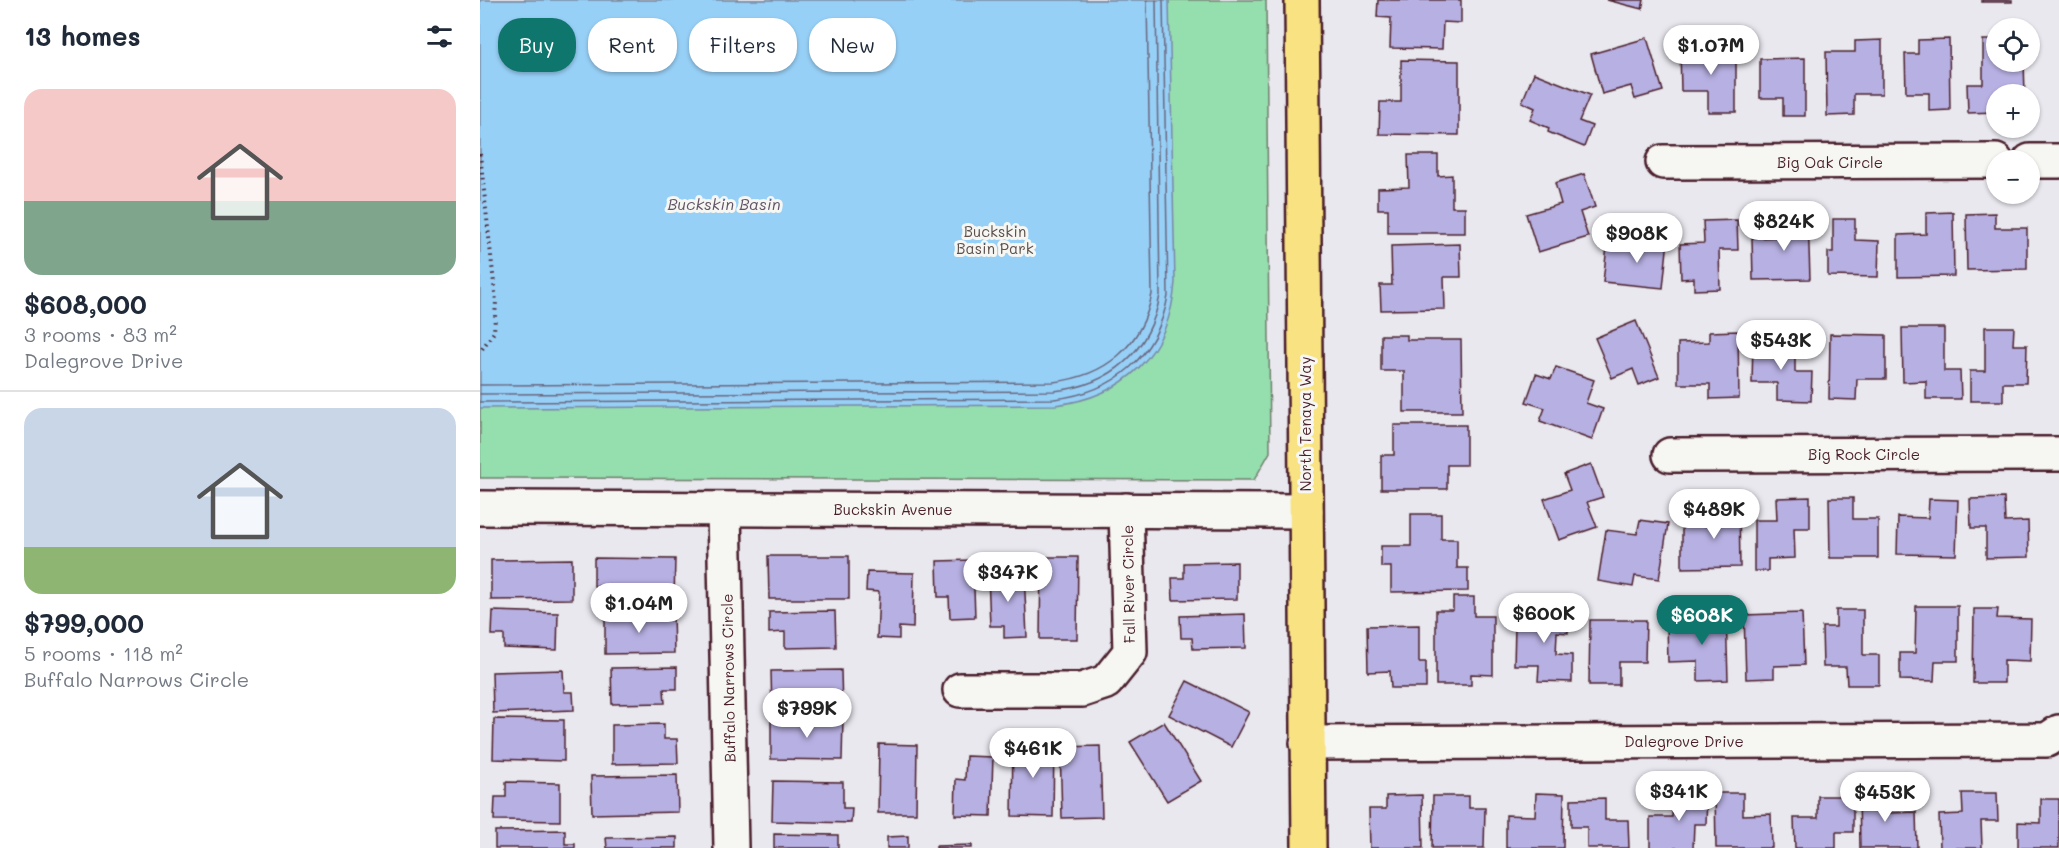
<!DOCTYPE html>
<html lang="en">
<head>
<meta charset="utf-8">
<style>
	:root { --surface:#fff; --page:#f6f6f7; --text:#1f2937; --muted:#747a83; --line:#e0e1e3; --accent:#0f766e }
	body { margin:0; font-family:Mali,sans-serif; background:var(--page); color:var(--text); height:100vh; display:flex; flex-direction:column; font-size:22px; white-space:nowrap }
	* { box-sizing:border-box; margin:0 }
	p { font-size:20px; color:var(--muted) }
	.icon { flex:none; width:33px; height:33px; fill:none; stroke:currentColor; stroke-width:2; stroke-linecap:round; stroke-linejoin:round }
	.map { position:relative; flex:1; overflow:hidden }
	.sheet { display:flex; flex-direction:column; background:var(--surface); width:480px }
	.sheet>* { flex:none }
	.guide { position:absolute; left:18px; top:18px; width:570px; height:54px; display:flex; gap:12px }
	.fabs { position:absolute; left:1506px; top:18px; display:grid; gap:12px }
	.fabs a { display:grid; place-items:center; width:54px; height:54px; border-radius:50%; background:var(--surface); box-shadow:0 2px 4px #0004; font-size:30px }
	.price { position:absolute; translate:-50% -51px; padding:0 14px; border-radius:21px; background:#fff; color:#222; font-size:20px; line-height:39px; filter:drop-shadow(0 2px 3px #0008) }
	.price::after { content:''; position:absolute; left:50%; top:36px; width:18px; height:14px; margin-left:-9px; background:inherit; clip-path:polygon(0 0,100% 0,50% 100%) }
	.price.active { background:var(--accent); color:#fff }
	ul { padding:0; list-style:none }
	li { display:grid; align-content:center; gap:12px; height:318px; padding:0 24px }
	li+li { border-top:2px solid var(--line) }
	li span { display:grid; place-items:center; height:186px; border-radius:18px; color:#555 }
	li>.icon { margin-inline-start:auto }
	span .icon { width:108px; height:108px; fill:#fffc; stroke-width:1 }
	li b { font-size:26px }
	h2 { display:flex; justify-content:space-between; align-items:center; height:72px; padding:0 24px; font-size:26px }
	.chip { padding:0 21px; border-radius:24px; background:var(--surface); box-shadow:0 2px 4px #0004; font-size:21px; line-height:54px }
	.chip.active { background:var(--accent); color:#fff }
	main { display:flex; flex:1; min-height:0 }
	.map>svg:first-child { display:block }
</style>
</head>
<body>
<main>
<section class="sheet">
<h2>13 homes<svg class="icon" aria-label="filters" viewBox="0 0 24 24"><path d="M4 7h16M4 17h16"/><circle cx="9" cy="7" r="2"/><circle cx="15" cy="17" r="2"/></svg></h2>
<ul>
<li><span style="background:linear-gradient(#f6c9c9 60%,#7fa58c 0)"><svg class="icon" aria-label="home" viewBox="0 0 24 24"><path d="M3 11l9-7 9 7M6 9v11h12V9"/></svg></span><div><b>$608,000</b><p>3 rooms · 83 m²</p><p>Dalegrove Drive</p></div></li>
<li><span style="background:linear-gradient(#c9d6e8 75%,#8fb573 0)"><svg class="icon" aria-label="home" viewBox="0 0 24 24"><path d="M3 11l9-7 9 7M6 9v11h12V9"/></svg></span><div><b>$799,000</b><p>5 rooms · 118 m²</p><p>Buffalo Narrows Circle</p></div></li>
</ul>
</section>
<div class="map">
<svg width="1579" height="848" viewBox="0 0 1579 848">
	<rect width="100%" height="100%" fill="#e9e8ef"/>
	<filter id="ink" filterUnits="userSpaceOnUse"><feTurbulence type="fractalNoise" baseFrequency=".0167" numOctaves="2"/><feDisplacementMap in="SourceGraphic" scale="12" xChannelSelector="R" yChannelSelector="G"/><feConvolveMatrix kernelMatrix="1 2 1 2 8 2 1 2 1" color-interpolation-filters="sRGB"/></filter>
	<g filter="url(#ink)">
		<!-- green -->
		<path fill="#95deae" stroke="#707e6c" stroke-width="1.5" d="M 0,0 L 786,0 L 790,452 L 774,480 L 0,478 Z"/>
		<!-- water -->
		<path fill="#97d0f7" stroke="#7889a5" stroke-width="1.5" d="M 0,0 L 689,0 L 695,282 C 690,353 645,397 575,405 L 0,408 Z"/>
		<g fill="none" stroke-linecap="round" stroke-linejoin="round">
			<!-- shore -->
			<g stroke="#69667d" stroke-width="1.5">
				<path d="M 0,385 L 573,382 C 626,376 662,346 672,294 L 667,0"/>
				<path d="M 0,394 L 574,391 C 631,385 670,352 680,295 L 676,0"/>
				<path d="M 0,402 L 574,399 C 635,392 677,357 688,296 L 683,0"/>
			</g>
		</g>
		<!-- building -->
		<g fill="#b7b0e2" stroke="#4a1f2b" stroke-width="1.5">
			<path d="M 898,0 L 981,0 L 981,23 L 963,22 L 962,49 L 910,48 L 911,18 L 897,17 Z"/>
			<path d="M 1127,0 L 1164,0 L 1162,9 Z"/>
			<rect x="1502" y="0" width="30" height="2"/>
			<path d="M 1167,38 L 1183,91 L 1155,99 L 1151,86 L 1122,94 L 1111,54 Z"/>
			<path d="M 1469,39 L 1470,110 L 1449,111 L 1449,93 L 1426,93 L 1425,54 L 1438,54 L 1438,40 Z"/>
			<path d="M 1402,40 L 1402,94 L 1374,94 L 1374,115 L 1347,116 L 1346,52 L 1375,52 L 1375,41 Z"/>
			<path d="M 1503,40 L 1516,40 L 1516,62 L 1544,62 L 1545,94 L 1516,94 L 1516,112 L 1488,113 L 1487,84 L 1503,84 Z"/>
			<path d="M 1200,48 L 1256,48 L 1256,112 L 1228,112 L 1228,91 L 1201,91 Z"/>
			<path d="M 1325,58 L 1325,116 L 1303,116 L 1303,98 L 1280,98 L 1280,59 Z"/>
			<path d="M 921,60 L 979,61 L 979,135 L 899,134 L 900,102 L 921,102 Z"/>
			<path d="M 1054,73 L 1110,95 L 1099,121 L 1112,126 L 1104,147 L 1068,132 L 1069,128 L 1050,120 L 1055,108 L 1042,102 Z"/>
			<path d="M 928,155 L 958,155 L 958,176 L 972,175 L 972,207 L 985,207 L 985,233 L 908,233 L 908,209 L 898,209 L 898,188 L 929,187 Z"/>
			<path d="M 1104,174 L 1115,207 L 1100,212 L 1108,237 L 1058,252 L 1046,214 L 1081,204 L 1075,183 Z"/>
			<path d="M 1473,212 L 1474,276 L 1418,277 L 1418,235 L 1446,234 L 1446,213 Z"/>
			<path d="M 1515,213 L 1515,228 L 1547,228 L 1547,269 L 1487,270 L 1486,214 Z"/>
			<path d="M 1328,216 L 1330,279 L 1273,280 L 1272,238 L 1302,237 L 1301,217 Z"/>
			<path d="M 1353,219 L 1375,219 L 1375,240 L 1399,241 L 1398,277 L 1348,276 L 1348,252 L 1353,252 Z"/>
			<path d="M 1257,220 L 1258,250 L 1239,250 L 1240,289 L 1214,290 L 1214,278 L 1201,279 L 1200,244 L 1224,243 L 1223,221 Z"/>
			<path d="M 1160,237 L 1188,240 L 1183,288 L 1123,282 L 1127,246 L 1159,249 Z"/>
			<path d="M 980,244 L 981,277 L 964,277 L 965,309 L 901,310 L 900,285 L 912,285 L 911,246 Z"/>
			<path d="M 1156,321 L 1179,377 L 1159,385 L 1153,369 L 1132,378 L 1115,338 Z"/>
			<path d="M 1505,327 L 1534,327 L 1533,345 L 1547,345 L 1546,383 L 1523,383 L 1523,401 L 1490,401 L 1490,371 L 1505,371 Z"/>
			<path d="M 1422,328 L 1464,328 L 1464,371 L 1480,371 L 1481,399 L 1446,399 L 1446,381 L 1423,382 Z"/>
			<path d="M 1258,331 L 1259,398 L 1230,399 L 1230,384 L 1198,384 L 1198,343 L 1229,342 L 1229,332 Z"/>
			<path d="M 1350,334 L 1406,335 L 1406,379 L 1377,379 L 1376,400 L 1349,399 Z"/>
			<path d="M 901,335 L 927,335 L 927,340 L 981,340 L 982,412 L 924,412 L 924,371 L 901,371 Z"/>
			<path d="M 1273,342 L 1315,342 L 1315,372 L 1332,372 L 1331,401 L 1297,400 L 1297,383 L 1272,383 Z"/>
			<path d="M 1076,367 L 1114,380 L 1106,403 L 1123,409 L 1112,440 L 1060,421 L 1065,408 L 1046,402 L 1056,374 L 1071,379 Z"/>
			<path d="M 914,425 L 986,425 L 986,465 L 967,465 L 967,489 L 901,489 L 901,455 L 914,455 Z"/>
			<path d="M 1111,464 L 1123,497 L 1107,502 L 1117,527 L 1079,540 L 1064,499 L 1090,490 L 1084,474 Z"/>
			<path d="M 1330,497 L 1330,528 L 1314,528 L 1315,558 L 1288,559 L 1288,571 L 1274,571 L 1274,520 L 1297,520 L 1296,498 Z"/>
			<path d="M 1349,498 L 1373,498 L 1373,519 L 1398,519 L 1398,558 L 1350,558 Z"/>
			<path d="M 1524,498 L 1525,522 L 1548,521 L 1549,557 L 1506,558 L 1506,528 L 1491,528 L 1490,499 Z"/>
			<path d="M 1449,499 L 1478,500 L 1476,555 L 1417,554 L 1418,517 L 1448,518 Z"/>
			<path d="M 1259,503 L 1260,567 L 1202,568 L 1202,526 L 1232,526 L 1232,504 Z"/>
			<path d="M 931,514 L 961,514 L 961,539 L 977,539 L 977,568 L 988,568 L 988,591 L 911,592 L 911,567 L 901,567 L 901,546 L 931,546 Z"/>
			<path d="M 1160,520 L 1188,524 L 1179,579 L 1155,576 L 1153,587 L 1118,581 L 1126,530 L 1157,534 Z"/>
			<path d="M 288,556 L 369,556 L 369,599 L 289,599 Z"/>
			<path d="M 561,557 L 598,557 L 597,639 L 560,639 Z"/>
			<path d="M 114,558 L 195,559 L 194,599 L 124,598 L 124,586 L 114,586 Z"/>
			<path d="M 92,559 L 92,599 L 11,600 L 11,560 Z"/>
			<path d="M 493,560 L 495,617 L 470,618 L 469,597 L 458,597 L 457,561 Z"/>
			<path d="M 757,562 L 757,599 L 693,600 L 692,578 L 704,578 L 704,563 Z"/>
			<path d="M 387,572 L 434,573 L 433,628 L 419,627 L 419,639 L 397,638 L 399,592 L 386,591 Z"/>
			<path d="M 544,572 L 547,637 L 524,638 L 524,626 L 510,626 L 508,574 Z"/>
			<path d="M 973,597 L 994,597 L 994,616 L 1013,616 L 1013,675 L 991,674 L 991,685 L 956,685 L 956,610 L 973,610 Z"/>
			<path d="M 1436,606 L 1478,606 L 1478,661 L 1455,661 L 1454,681 L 1420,680 L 1420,653 L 1435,653 Z"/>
			<path d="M 1048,608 L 1088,609 L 1088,633 L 1077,632 L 1076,654 L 1092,655 L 1092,682 L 1058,681 L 1059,665 L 1034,665 L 1035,626 L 1047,626 Z"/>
			<path d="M 1494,609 L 1518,609 L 1517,618 L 1551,619 L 1550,661 L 1524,660 L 1524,683 L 1493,683 Z"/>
			<path d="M 1356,610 L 1383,610 L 1383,655 L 1399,655 L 1399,685 L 1367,685 L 1366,667 L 1343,667 L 1342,627 L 1356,627 Z"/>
			<path d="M 13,611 L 78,613 L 77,650 L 24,648 L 24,635 L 12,635 Z"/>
			<path d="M 355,611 L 356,647 L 305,648 L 305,632 L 289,633 L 289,612 Z"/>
			<path d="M 1246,612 L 1248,680 L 1218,681 L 1218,661 L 1188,662 L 1187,625 L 1219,624 L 1219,613 Z"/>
			<path d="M 1322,613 L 1324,665 L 1294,666 L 1294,678 L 1266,679 L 1264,615 Z"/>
			<path d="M 193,614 L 194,653 L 125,654 L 125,615 Z"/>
			<path d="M 765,614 L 766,648 L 713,649 L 712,638 L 701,638 L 700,616 Z"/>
			<path d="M 1110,620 L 1166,620 L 1165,662 L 1139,662 L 1139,685 L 1109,685 Z"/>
			<path d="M 939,625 L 939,662 L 946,662 L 946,688 L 911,688 L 910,671 L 888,672 L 887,626 Z"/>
			<path d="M 197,667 L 197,689 L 184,689 L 185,703 L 132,704 L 131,668 Z"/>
			<path d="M 83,670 L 84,692 L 93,692 L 94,710 L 13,713 L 12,672 Z"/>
			<path d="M 361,670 L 362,710 L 292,712 L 291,671 Z"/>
			<path d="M 707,681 L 769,712 L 751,747 L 689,715 Z"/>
			<path d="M 291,718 L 363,719 L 362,760 L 291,759 Z"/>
			<path d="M 14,719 L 84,720 L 84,761 L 13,759 Z"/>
			<path d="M 684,722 L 721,781 L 687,801 L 650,742 Z"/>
			<path d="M 184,724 L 184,739 L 197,739 L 198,763 L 132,764 L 132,725 Z"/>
			<path d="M 533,741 L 574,742 L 573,817 L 532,816 Z"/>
			<path d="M 399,744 L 437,745 L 436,813 L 398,813 Z"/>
			<path d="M 620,746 L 622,817 L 582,818 L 580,747 Z"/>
			<path d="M 486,756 L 513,757 L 511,816 L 475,815 L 476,779 L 485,780 Z"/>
			<path d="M 197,775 L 198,812 L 112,814 L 111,776 Z"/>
			<path d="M 293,781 L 363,782 L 363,808 L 372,808 L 371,823 L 292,821 Z"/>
			<path d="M 26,782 L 80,783 L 80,821 L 14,820 L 15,797 L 26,797 Z"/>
			<path d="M 1408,790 L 1408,813 L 1436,812 L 1437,848 L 1380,848 L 1379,791 Z"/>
			<path d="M 1056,793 L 1084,794 L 1083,848 L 1026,848 L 1026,815 L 1055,816 Z"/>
			<path d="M 1193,793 L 1227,794 L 1226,824 L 1214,824 L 1213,848 L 1170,848 L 1170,817 L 1192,817 Z"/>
			<path d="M 1235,793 L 1263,793 L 1263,815 L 1291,814 L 1292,848 L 1236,848 Z"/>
			<path d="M 1482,793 L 1517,793 L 1518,821 L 1501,821 L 1502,848 L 1460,848 L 1459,815 L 1483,814 Z"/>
			<path d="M 942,795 L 943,848 L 890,848 L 889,809 L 906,809 L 906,796 Z"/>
			<path d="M 953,796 L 989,796 L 989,808 L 1005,808 L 1004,848 L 952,848 Z"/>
			<path d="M 1338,796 L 1373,796 L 1373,832 L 1356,832 L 1356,848 L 1315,848 L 1314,818 L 1338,818 Z"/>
			<path d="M 1125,798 L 1125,820 L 1148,820 L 1149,848 L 1107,848 L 1107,827 L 1091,827 L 1091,799 Z"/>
			<path d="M 1561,799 L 1579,799 L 1579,848 L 1538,848 L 1538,822 L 1561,823 Z"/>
			<path d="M 85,830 L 85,844 L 95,844 L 95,848 L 15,848 L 15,831 Z"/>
			<path d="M 294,834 L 358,835 L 358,848 L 294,848 Z"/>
			<path d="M 428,836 L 428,848 L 407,848 L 407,837 Z"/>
			<path d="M 197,837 L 197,848 L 127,848 L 126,838 Z"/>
			<path d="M 492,845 L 492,848 L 456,848 L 456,846 Z"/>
		</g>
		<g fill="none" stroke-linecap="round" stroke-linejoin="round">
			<defs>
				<g id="minor">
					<path d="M 1550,161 L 1579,161"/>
					<path d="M 1183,162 L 1516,161"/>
					<path d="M 1190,455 L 1579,454"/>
					<path d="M 0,508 L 826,511"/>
					<path d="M 244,509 L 251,848"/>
					<path d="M 480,690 L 602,690 L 626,682 L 650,652 L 646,510"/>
					<path d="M 827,743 L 1567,740 L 1579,732"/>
				</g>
				<path id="major" d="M 822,0 L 829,848"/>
			</defs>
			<!-- minor casing -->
			<use href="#minor" stroke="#4a1f2b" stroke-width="38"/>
			<!-- major casing -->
			<use href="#major" stroke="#4a1f2b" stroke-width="38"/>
			<!-- path -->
			<path stroke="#4a1f2b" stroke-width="4" stroke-dasharray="1.5 4.5" stroke-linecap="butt" d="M 0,154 L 16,302 L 14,332 L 0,352"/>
			<!-- minor -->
			<use href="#minor" stroke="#f6f6f2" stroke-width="33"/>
			<!-- major -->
			<use href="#major" stroke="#f8e281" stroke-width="33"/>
		</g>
	</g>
	<g text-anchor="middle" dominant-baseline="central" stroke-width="6" stroke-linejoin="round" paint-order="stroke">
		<!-- street labels -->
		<g font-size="15" fill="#4a1f2b" stroke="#f6f6f2">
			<text x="1350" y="162">Big Oak Circle</text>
			<text transform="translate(825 424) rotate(-90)">North Tenaya Way</text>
			<text x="1384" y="454">Big Rock Circle</text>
			<text x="413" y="509">Buckskin Avenue</text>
			<text transform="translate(648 584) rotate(-91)">Fall River Circle</text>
			<text transform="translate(248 678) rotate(-91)">Buffalo Narrows Circle</text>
			<text x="1204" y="741">Dalegrove Drive</text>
		</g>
		<!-- park labels -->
		<g font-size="15" fill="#5d4f4c" stroke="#f6f6f2">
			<text x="515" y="231">Buckskin<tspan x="515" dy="17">Basin Park</tspan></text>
		</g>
		<!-- water labels -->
		<g font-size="16" font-style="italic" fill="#615468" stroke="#f6f6f2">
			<text x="244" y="203">Buckskin Basin</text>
		</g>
	</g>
</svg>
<div class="fabs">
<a><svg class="icon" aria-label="locate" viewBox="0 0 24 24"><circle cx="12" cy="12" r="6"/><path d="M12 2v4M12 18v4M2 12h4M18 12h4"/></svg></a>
<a>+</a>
<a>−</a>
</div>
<b class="price" style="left:1231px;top:76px">$1.07M</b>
<b class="price" style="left:1304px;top:252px">$824K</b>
<b class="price" style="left:1157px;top:264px">$908K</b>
<b class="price" style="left:1301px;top:371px">$543K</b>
<b class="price" style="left:1234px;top:540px">$489K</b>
<b class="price" style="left:528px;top:603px">$347K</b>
<b class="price" style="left:159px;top:634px">$1.04M</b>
<b class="price" style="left:1064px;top:644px">$600K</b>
<b class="price active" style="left:1222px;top:646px">$608K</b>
<b class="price" style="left:327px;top:739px">$799K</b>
<b class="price" style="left:553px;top:779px">$461K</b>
<b class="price" style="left:1199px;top:822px">$341K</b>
<b class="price" style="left:1405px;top:823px">$453K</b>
<div class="guide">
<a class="chip active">Buy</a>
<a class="chip">Rent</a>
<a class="chip">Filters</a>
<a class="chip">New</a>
</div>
</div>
</main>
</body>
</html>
